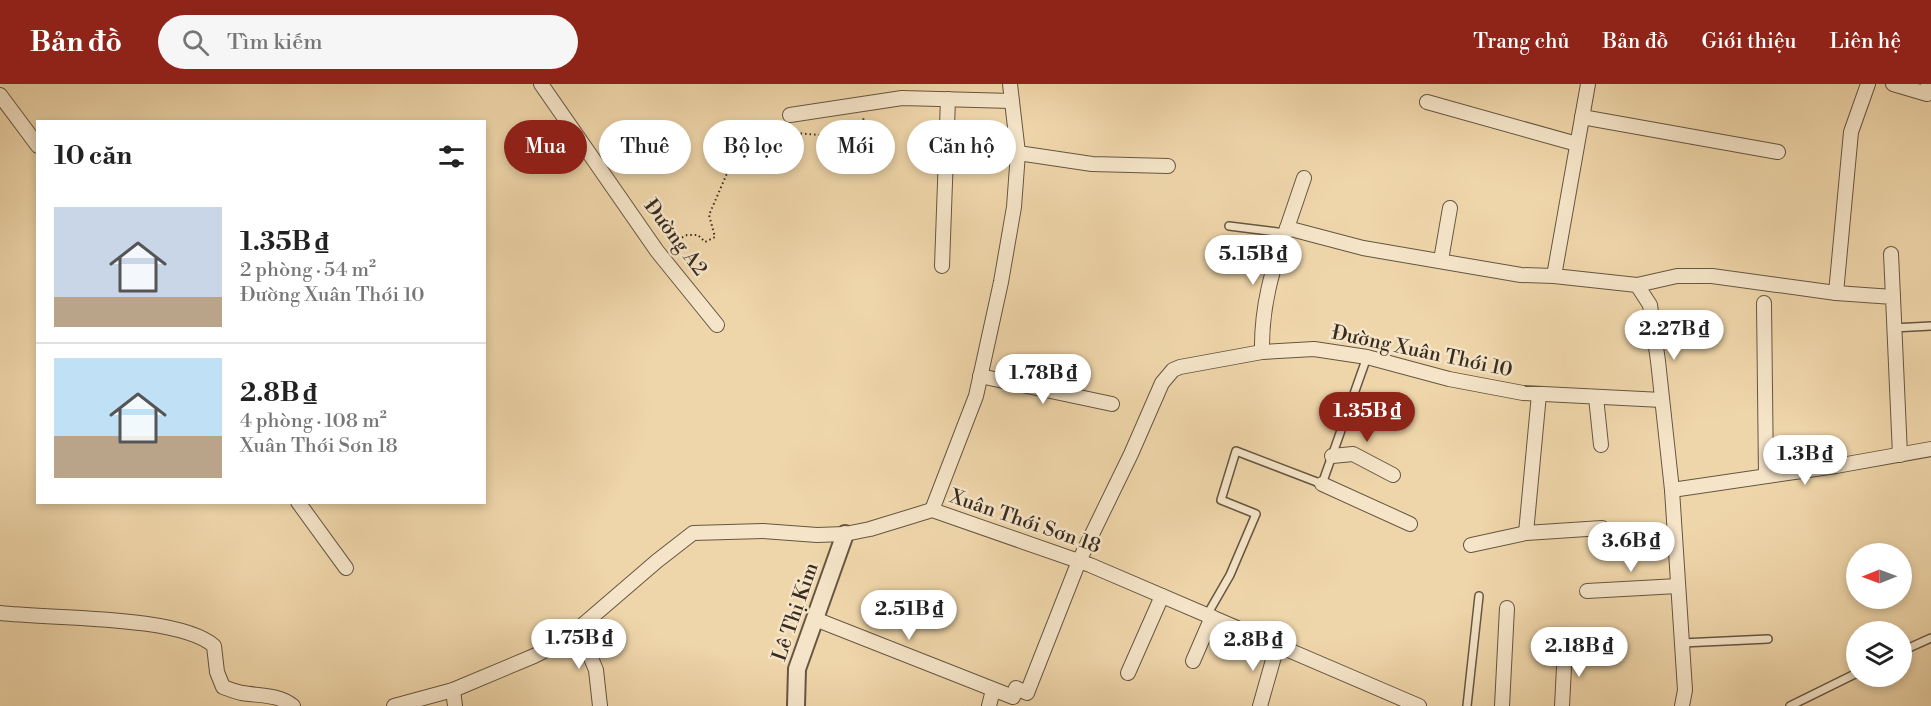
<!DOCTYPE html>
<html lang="vi">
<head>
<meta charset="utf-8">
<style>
	:root { --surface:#fff; --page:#f6f6f6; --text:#222; --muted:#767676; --line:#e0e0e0; --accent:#8f2418 }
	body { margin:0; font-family:"Libre Bodoni",serif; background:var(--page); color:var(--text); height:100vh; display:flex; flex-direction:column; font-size:22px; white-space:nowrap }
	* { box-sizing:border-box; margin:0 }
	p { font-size:20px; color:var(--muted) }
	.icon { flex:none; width:33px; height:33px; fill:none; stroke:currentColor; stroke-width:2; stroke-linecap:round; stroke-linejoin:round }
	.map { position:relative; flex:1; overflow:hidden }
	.sheet { position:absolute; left:36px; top:36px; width:450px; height:384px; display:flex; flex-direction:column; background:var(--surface); border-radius:0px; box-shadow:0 3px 9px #0003 }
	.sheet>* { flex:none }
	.top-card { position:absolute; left:504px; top:36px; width:570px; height:54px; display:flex; gap:12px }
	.needle { width:39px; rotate:269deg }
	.fabs { position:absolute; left:1846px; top:459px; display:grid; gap:12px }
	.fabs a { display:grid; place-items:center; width:66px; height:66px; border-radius:50%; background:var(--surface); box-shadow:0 3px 9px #0003; font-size:30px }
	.price { position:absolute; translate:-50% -51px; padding:0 14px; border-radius:21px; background:#fff; color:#222; font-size:20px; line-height:39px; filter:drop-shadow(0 2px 3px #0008) }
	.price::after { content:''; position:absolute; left:50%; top:36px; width:18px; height:14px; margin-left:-9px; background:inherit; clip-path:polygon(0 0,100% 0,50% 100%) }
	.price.on { background:var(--accent); color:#fff }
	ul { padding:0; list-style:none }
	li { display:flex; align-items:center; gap:18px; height:150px; padding:0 18px }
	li+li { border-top:2px solid var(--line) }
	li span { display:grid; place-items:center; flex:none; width:168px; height:120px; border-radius:0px; color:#555 }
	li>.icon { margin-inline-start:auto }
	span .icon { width:72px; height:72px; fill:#fffc; stroke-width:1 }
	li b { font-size:26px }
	h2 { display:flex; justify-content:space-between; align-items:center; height:72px; padding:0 18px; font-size:26px }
	.tag { padding:0 21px; border-radius:27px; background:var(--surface); box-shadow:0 3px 9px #0003; font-size:21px; line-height:54px }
	.tag.on { background:var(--accent); color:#fff }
	header { display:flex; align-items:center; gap:36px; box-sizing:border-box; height:84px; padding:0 30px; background:var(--accent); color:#fff }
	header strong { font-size:28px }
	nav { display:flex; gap:33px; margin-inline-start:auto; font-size:21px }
	.search { width:420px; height:54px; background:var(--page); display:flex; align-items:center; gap:15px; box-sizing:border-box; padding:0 21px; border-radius:33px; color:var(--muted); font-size:22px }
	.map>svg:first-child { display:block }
</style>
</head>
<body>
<header>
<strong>Bản đồ</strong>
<div class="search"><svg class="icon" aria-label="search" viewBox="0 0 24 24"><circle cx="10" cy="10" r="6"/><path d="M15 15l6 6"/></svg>Tìm kiếm</div>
<nav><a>Trang chủ</a><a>Bản đồ</a><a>Giới thiệu</a><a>Liên hệ</a></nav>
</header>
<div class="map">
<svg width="1931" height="622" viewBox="0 0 1931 622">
	<rect width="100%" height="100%" fill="#efd6aa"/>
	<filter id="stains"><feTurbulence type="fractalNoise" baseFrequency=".00333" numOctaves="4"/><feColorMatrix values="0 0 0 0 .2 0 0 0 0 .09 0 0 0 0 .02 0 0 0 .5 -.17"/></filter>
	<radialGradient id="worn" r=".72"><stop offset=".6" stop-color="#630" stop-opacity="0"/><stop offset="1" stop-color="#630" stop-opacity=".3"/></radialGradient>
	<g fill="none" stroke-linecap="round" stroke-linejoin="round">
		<defs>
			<g id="service">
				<path d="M 1229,142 L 1285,149"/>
				<path d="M 1893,244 L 1931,242"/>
				<path d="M 1207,531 L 1230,491 L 1256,430 L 1221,416 L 1236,367 L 1322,400 L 1367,273"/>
				<path d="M 1682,559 L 1768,555"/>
				<path d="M 1902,567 L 1931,554"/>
				<path d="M 1467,622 L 1479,512"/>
				<path d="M 1790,622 L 1857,589"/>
			</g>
			<g id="minor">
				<path d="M 541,0 L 657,167 L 717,241"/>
				<path d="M 1588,0 L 1554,192 L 1637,201 L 1650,221 L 1658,277 L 1672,406 L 1685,606 L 1682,622"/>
				<path d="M 1893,0 L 1927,10 L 1928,0"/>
				<path d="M 0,11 L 38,62"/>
				<path d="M 1427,18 L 1577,60"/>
				<path d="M 790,31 L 902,14 L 1012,17"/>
				<path d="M 1582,33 L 1778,68"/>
				<path d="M 1018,69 L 1092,80 L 1168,82"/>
				<path d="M 1304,94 L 1287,144 L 1363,164 L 1521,191 L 1554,192"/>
				<path d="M 1891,170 L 1893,213"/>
				<path d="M 1441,176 L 1450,124"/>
				<path d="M 942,182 L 948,15"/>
				<path d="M 1637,201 L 1677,192 L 1712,192 L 1836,209 L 1893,213 L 1900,371"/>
				<path d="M 1836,209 L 1851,48 L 1868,0"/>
				<path d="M 1764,219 L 1766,392"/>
				<path d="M 1262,268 C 1261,224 1272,185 1287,144"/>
				<path d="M 980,292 L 1112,320"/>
				<path d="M 1539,310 L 1526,449 L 1602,444"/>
				<path d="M 1596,313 L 1601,361"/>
				<path d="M 1332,372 L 1353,370 L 1393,391"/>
				<path d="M 1322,400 L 1410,440"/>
				<path d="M 1672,406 L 1836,382 L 1931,365"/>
				<path d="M 298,418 L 346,484"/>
				<path d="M 932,426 L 976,312 L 1001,198 L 1014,123 L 1018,69 L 1010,0"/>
				<path d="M 1471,461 L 1526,449"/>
				<path d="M 1587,507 L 1678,502"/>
				<path d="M 0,529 C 50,535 179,531 214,562 L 217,588 L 223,603 C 229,605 236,608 242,609 C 260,612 278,610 293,622"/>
				<path d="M 815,535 L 1013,613 L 1016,604 L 1027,609 L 1079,477 L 1131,370 L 1162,299 L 1173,286 L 1180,283 L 1262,268 L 1314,265 L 1367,273 L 1449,295 L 1523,309 L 1662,316"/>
				<path d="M 579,545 L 596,586 L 600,622"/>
				<path d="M 1193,577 L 1212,533"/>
				<path d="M 1128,589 L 1162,512"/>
				<path d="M 453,606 L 455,622"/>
				<path d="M 394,622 L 453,606 L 534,572 L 564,557 L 657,477 L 693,449 L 763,447 L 817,451 L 845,450 L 870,445 L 932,426 L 1090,481 L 1419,622"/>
				<path d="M 989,622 L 993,606"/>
				<path d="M 1260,622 L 1277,562"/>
				<path d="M 1502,622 L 1507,524"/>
				<path d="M 1562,622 L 1565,564"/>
			</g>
			<path id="tertiary" d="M 796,622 L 797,585 L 845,450"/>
		</defs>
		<!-- service casing -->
		<use href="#service" stroke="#655642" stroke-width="10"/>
		<!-- minor casing -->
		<use href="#minor" stroke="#655642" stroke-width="16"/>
		<!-- tertiary casing -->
		<use href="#tertiary" stroke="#655642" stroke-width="20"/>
		<!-- path -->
		<path stroke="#372c20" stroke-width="2" stroke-dasharray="1.5 3" stroke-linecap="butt" d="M 670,160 L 687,151 L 698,151 L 705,158 L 715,153 L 709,131 L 728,87 L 757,46 L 858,54 L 864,33"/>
		<!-- service -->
		<use href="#service" stroke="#f5e4c8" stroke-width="7"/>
		<!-- minor -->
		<use href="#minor" stroke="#f5e4c8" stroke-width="14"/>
		<!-- tertiary -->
		<use href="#tertiary" stroke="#f5e4c8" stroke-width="16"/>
	</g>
	<g text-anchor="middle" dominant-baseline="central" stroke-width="5" stroke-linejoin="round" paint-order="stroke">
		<!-- street labels -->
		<g font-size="20" fill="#372c20" stroke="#f5e4c8">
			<text transform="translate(675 154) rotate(53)">Đường A2</text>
			<text transform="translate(1422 268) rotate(12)">Đường Xuân Thới 10</text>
			<text transform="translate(1025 438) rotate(19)">Xuân Thới Sơn 18</text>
			<text transform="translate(796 528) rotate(-71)">Lê Thị Kim</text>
		</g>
	</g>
	<rect width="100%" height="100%" filter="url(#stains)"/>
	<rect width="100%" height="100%" fill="url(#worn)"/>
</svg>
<div class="fabs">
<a><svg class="needle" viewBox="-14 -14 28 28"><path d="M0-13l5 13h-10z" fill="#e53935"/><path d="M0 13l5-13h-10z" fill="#767676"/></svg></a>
<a><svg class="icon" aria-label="layers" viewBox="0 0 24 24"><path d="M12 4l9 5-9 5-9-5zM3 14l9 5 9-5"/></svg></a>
</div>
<b class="price" style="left:1253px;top:202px">5.15B ₫</b>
<b class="price" style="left:1674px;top:277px">2.27B ₫</b>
<b class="price" style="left:1043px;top:321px">1.78B ₫</b>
<b class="price on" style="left:1367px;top:359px">1.35B ₫</b>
<b class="price" style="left:1805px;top:402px">1.3B ₫</b>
<b class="price" style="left:1631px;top:489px">3.6B ₫</b>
<b class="price" style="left:909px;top:557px">2.51B ₫</b>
<b class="price" style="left:579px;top:586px">1.75B ₫</b>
<b class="price" style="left:1253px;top:588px">2.8B ₫</b>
<b class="price" style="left:1579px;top:594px">2.18B ₫</b>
<div class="top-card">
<a class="tag on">Mua</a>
<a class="tag">Thuê</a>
<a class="tag">Bộ lọc</a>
<a class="tag">Mới</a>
<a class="tag">Căn hộ</a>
</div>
<section class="sheet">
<h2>10 căn<svg class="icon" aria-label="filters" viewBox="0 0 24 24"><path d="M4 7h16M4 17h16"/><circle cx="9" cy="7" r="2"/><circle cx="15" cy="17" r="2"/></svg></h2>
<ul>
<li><span style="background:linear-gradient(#c9d6e8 75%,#b9a48a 0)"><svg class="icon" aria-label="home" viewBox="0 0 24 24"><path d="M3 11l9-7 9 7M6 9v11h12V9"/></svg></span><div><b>1.35B ₫</b><p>2 phòng · 54 m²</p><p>Đường Xuân Thới 10</p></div></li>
<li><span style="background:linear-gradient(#bfe0f5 65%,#b9a48a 0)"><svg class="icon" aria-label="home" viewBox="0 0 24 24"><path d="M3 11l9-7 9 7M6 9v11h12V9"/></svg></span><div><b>2.8B ₫</b><p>4 phòng · 108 m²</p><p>Xuân Thới Sơn 18</p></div></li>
</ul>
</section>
</div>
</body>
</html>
